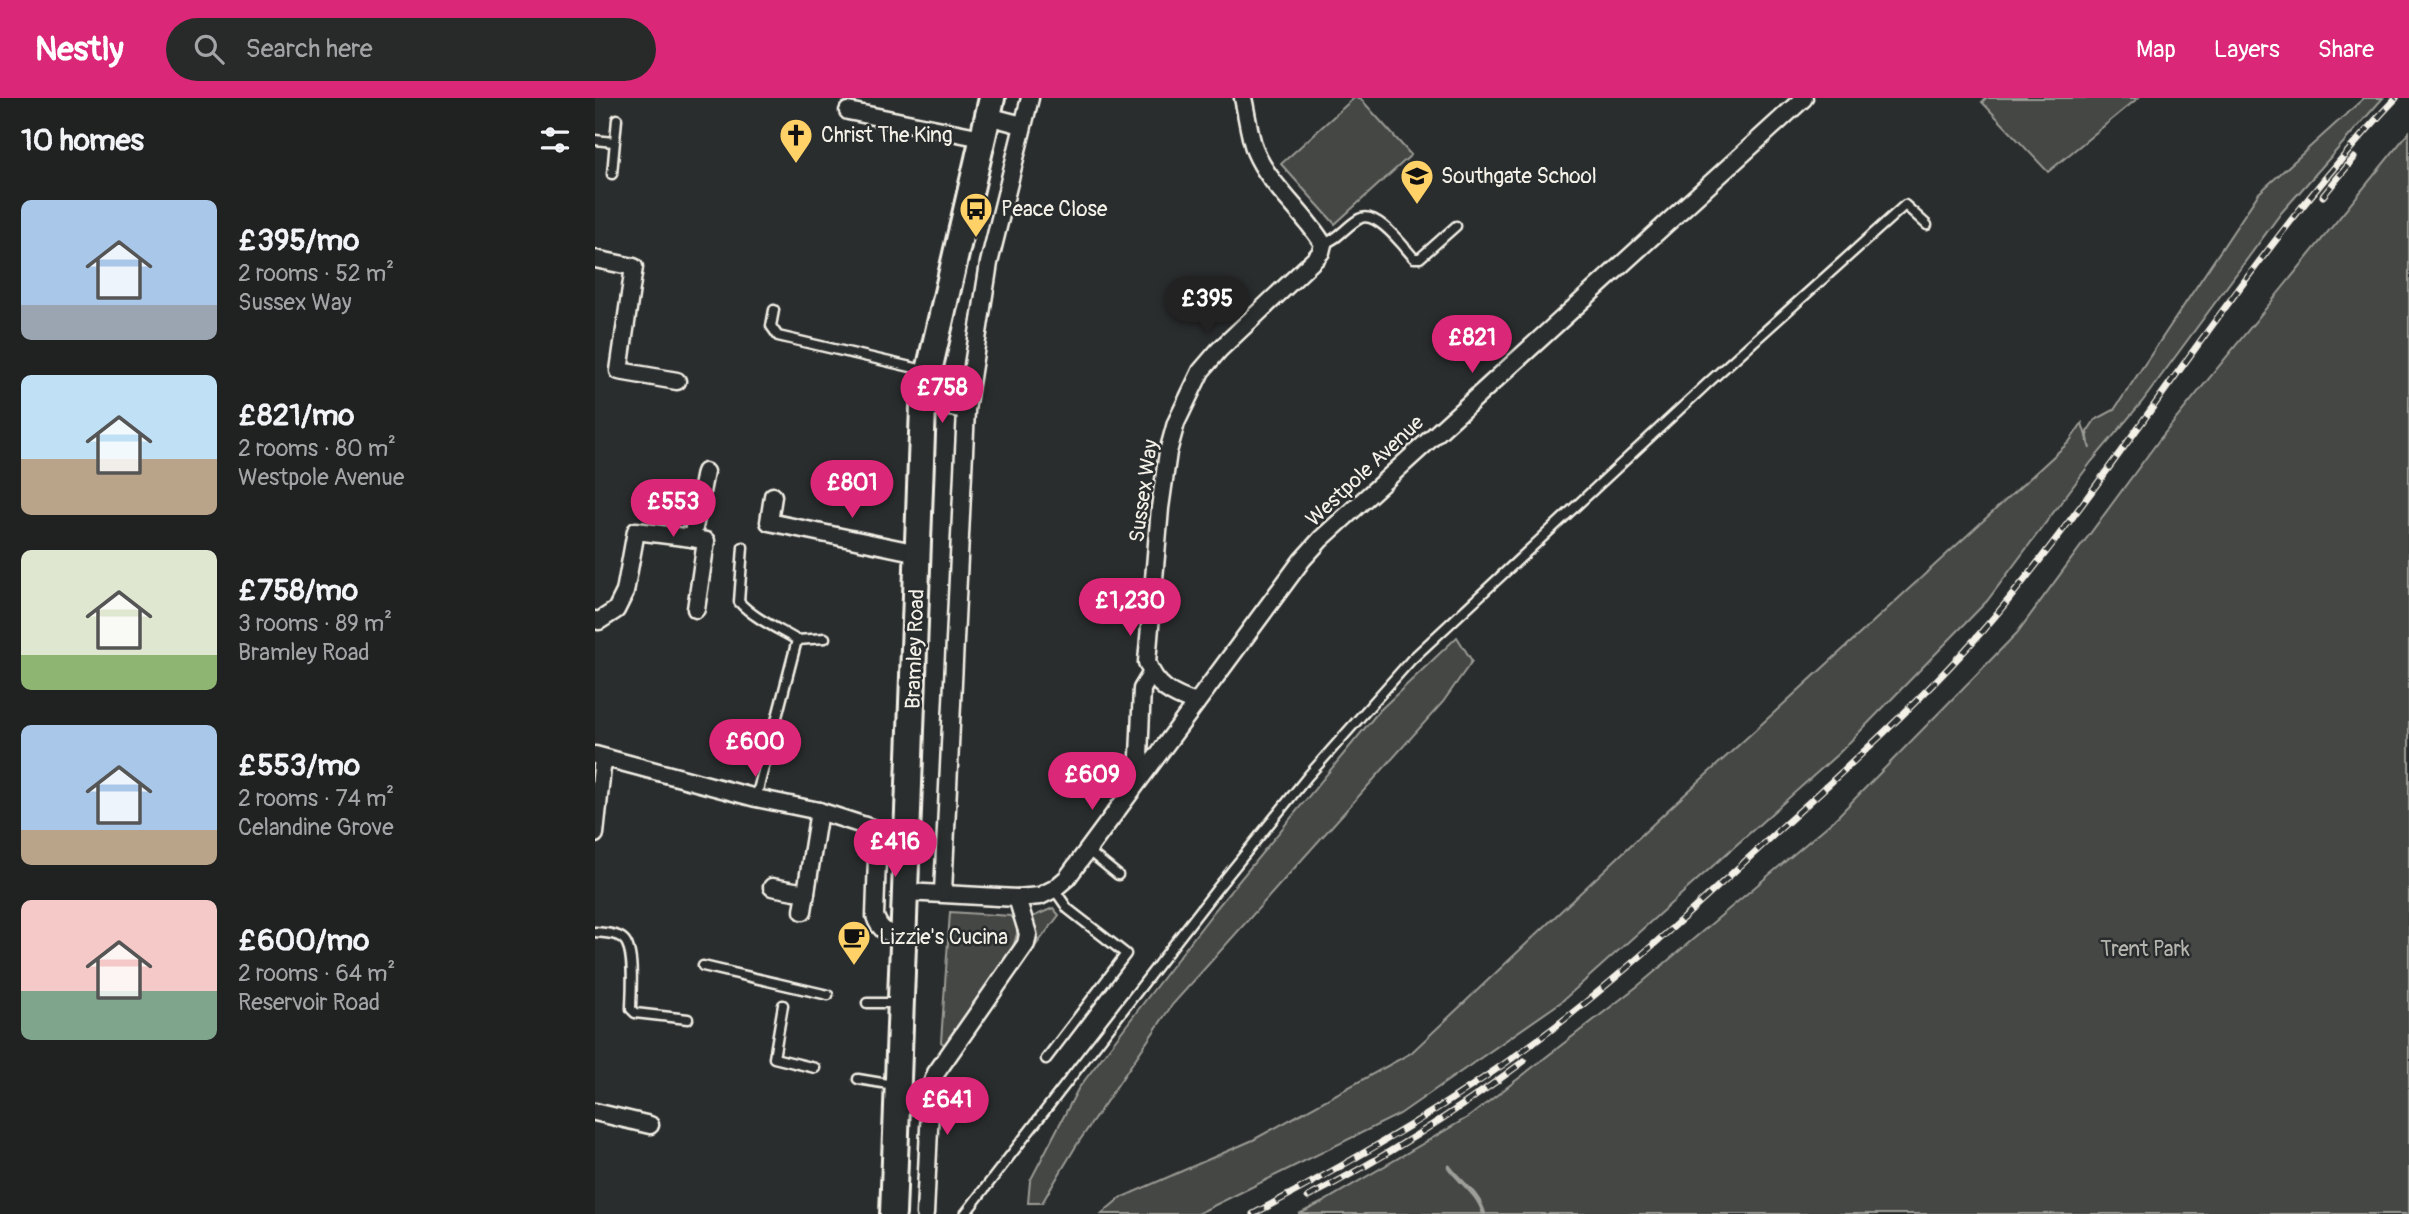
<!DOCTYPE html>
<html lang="en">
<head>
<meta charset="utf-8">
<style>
	:root { --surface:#202222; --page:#282a2a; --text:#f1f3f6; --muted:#a2a4a5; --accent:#db2777 }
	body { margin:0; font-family:Pangolin,sans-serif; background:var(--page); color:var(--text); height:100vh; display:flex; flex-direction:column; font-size:26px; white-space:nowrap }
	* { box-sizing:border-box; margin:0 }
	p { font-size:23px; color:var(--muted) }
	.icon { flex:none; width:38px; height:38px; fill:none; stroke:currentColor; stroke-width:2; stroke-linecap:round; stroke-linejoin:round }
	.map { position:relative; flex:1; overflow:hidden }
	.panel { display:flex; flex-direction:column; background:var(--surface); width:595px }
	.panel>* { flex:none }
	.price { position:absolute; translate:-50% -60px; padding:0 16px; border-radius:24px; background:var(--accent); color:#fff; font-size:23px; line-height:46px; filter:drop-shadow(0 2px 4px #0008) }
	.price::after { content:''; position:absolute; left:50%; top:42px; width:21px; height:16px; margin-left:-10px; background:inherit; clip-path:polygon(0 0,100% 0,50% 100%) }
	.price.selected { background:#222; color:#fff }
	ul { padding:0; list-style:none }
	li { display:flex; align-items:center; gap:21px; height:175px; padding:0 21px }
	li span { display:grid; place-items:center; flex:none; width:196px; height:140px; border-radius:10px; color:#555 }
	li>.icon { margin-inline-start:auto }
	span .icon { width:84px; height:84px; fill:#fffc; stroke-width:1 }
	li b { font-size:30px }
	h2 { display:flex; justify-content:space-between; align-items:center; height:84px; padding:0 21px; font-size:30px }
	header { display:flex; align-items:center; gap:42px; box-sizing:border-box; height:98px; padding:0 35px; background:var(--accent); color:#fff }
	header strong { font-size:33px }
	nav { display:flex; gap:38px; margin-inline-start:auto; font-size:24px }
	.search { width:490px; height:63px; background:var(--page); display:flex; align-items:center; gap:18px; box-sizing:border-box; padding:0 24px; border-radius:38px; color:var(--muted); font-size:26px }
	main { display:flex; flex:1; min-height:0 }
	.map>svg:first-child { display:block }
</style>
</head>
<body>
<header>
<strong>Nestly</strong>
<div class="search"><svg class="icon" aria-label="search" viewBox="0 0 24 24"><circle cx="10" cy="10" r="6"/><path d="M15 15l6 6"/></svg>Search here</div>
<nav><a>Map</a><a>Layers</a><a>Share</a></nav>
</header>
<main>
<section class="panel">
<h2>10 homes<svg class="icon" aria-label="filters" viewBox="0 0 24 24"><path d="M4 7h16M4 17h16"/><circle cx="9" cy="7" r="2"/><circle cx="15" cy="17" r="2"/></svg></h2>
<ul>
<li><span style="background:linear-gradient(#a9c7e8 75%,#9aa5b1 0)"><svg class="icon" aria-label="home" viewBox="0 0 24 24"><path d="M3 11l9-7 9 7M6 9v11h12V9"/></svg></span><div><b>£395/mo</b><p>2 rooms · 52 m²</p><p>Sussex Way</p></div></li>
<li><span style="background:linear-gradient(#bfe0f5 60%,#b9a48a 0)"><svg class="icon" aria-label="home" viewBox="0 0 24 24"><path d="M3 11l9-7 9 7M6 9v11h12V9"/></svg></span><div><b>£821/mo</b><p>2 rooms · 80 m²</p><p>Westpole Avenue</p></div></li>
<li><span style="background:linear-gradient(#dfe7d0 75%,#8fb573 0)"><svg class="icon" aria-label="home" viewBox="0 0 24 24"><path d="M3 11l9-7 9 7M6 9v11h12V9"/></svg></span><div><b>£758/mo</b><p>3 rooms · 89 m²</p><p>Bramley Road</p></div></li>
<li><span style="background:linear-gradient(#a9c7e8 75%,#b9a48a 0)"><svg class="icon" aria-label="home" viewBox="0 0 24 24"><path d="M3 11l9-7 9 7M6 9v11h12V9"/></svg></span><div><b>£553/mo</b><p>2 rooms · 74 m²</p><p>Celandine Grove</p></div></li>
<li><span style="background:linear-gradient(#f6c9c9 65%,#7fa58c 0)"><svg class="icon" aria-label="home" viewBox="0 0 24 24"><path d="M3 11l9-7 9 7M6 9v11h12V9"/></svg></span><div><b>£600/mo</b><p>2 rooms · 64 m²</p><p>Reservoir Road</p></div></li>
</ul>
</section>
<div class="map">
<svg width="1814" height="1116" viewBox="0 0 1814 1116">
	<rect width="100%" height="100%" fill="#2a2d2e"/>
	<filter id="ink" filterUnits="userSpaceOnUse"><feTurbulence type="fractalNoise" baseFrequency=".0143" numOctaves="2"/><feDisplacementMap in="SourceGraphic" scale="14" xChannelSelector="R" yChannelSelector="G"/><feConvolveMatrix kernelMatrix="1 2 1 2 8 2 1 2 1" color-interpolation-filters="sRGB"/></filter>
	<g filter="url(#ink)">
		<!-- green -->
		<g fill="#444645" stroke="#9c9c96" stroke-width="2">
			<path d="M 759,0 L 765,0 L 816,57 L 740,126 L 686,66 Z"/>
			<path d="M 1391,0 L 1543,0 L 1453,74 L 1387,4 Z"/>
			<path d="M 1769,0 L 1788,0 L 1686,115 L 1547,304 L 1497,363 L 1392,503 L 1245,654 L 966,904 L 805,1016 L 602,1116 L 506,1116 L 525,1100 L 658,1042 L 816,955 L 1074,711 L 1474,344 L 1487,325 L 1495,351 L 1492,334 L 1500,322 L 1519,312 L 1664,95 Z"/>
			<path d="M 1814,34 L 1814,1116 L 704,1116 L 728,1104 L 875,1018 L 1044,887 L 1238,723 L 1422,535 L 1564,342 Z"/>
			<path d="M 862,539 L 877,563 L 848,604 L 577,907 L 481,1048 L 447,1105 L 433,1105 L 435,1083 L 483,991 L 543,912 L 620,812 L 784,613 Z"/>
			<path d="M 458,810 L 464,817 L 442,846 L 443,838 L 437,819 Z"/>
			<path d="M 355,814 L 416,818 L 420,822 L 423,832 L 417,853 L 350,947 L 346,944 Z"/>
		</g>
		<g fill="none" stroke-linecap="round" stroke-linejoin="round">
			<!-- stream -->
			<path stroke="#9f9f9a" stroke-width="4.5" d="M 854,1069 C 866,1085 884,1096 889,1116"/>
			<defs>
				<g id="service">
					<path d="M 0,42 L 18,44"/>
					<path d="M 17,76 L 22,21"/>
					<path d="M 728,146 C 744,141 750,129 764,121 C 781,111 808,148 819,160 L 825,160 L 861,128"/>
					<path d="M 179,212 L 176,228 L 183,238 L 333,273"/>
					<path d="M 148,449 L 144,504 C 160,521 182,530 202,542 L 161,700"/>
					<path d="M 202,542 L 230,540"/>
					<path d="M 492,752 L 523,777"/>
					<path d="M 0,834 C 8,835 21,835 27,840 C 41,849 36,895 36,911 L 40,915 L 93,921"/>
					<path d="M 108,868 L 233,897"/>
					<path d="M 272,905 L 304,905"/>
					<path d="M 188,907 L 179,960 L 220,970"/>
					<path d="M 451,961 L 531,856 L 473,811 L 459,791"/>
					<path d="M 263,981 L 299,987"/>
					<path d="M 370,1116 L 621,792 L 713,678 L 816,562 L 1115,283 L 1310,107 L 1332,127"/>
				</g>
				<g id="minor">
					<path d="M 253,13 L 387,40"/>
					<path d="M 393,18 L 427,27"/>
					<path d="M 0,161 L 39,169 L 24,273 L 82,283"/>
					<path d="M 328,309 L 355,309 L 371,312"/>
					<path d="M 178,398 L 174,424 L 323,455"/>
					<path d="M 101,511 L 111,443 L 97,440 L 110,374"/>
					<path d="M 0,522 L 4,523 L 21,512 L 30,494 L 41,433 L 97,440"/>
					<path d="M 601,605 C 577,597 561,589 552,564 L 565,410 L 573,354 L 581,325 L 606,273 L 624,252 L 721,160 L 726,154 L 728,146 C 709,114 674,87 660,53 C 654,37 652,17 648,0"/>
					<path d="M 0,657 L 161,700 L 224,713 L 283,732 L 312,737"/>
					<path d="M 552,670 L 544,658 L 547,591 L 556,576"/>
					<path d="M 283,732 L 280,818 C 285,834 293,835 308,838"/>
					<path d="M 0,736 L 8,660"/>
					<path d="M 177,789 L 211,795"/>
					<path d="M 311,794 L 422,800 L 445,798 L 459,791 L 472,780 L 707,462 L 726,441 L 1209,0"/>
					<path d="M 348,794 L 371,312 L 394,165 L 435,0"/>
					<path d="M 208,813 L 224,713"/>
					<path d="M 0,1014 L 55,1027"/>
					<path d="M 330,1116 L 336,988 L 341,975 L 431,846 L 433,836 L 422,800"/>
				</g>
				<path id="primary" d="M 298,1116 L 328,309 L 334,273 L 397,0"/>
			</defs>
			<!-- service casing -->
			<use href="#service" stroke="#f4f1e8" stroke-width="13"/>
			<!-- minor casing -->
			<use href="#minor" stroke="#f4f1e8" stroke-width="21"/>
			<!-- primary casing -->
			<use href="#primary" stroke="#f4f1e8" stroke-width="30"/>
			<!-- service -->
			<use href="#service" stroke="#2a2d2e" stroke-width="8"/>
			<!-- minor -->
			<use href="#minor" stroke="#2a2d2e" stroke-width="16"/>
			<!-- primary -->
			<use href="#primary" stroke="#2a2d2e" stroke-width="24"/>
			<defs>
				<g id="rail">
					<path d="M 1728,98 L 1759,60"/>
					<path d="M 713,1099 C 789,1060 861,1014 929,963"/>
					<path d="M 658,1116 C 763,1061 867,1000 961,928 C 1040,866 1113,798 1186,730 C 1266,657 1347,584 1415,500 C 1547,336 1656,154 1801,0"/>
				</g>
			</defs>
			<!-- rail casing -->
			<use href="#rail" stroke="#f4f1e8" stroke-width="7"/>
			<!-- rail -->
			<use href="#rail" stroke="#2a2d2e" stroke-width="4.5" stroke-dasharray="13" stroke-linecap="butt"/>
		</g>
	</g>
	<!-- icons -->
	<defs>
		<symbol id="church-pin" viewBox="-11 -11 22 30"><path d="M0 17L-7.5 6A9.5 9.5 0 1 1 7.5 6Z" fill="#ffd166" stroke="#2a2d2e"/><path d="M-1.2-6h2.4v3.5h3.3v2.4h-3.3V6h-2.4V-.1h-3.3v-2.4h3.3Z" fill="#111"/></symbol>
		<symbol id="school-pin" viewBox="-11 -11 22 30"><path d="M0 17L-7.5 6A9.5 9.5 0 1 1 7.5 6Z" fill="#ffd166" stroke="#2a2d2e"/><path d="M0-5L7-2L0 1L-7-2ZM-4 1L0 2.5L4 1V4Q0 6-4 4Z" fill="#111"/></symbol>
		<symbol id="bus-pin" viewBox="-11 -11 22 30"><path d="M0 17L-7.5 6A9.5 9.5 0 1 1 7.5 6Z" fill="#ffd166" stroke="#2a2d2e"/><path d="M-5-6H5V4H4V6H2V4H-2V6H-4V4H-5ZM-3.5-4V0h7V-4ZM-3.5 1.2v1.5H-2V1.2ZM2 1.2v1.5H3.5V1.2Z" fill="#111"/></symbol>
		<symbol id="cafe-pin" viewBox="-11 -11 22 30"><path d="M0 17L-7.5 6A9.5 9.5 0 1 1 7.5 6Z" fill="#ffd166" stroke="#2a2d2e"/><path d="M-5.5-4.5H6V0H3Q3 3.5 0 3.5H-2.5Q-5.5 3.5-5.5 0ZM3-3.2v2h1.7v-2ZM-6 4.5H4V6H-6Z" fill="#111"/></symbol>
	</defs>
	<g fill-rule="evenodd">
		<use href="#church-pin" x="182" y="18" width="38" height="52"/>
		<use href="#school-pin" x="803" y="59" width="38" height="52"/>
		<use href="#bus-pin" x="362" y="92" width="38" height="52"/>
		<use href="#cafe-pin" x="240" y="820" width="38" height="52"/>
	</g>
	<g text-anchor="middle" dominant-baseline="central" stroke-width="5" stroke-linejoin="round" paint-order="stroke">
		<!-- poi labels -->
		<g font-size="21" fill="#f4f1e8" stroke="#2a2d2e" text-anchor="start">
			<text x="226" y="37">Christ The King</text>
			<text x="846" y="78">Southgate School</text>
			<text x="406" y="111">Peace Close</text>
			<text x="284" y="839">Lizzie's Cucina</text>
		</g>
		<!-- street labels -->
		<g font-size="21" fill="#f4f1e8" stroke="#2a2d2e">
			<text transform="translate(770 373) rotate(-43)">Westpole Avenue</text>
			<text transform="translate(549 393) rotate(-82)">Sussex Way</text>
			<text transform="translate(320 551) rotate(-88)">Bramley Road</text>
		</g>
		<!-- park labels -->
		<g font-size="21" fill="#b6b5af" stroke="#2a2d2e">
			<text x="1550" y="851">Trent Park</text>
		</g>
	</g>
</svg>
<b class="price selected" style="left:612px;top:238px">£395</b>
<b class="price" style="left:877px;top:277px">£821</b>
<b class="price" style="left:347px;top:327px">£758</b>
<b class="price" style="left:257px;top:422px">£801</b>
<b class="price" style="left:78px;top:441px">£553</b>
<b class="price" style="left:535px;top:540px">£1,230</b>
<b class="price" style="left:160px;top:681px">£600</b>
<b class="price" style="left:497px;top:714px">£609</b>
<b class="price" style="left:300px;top:781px">£416</b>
<b class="price" style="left:352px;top:1039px">£641</b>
</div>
</main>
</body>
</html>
